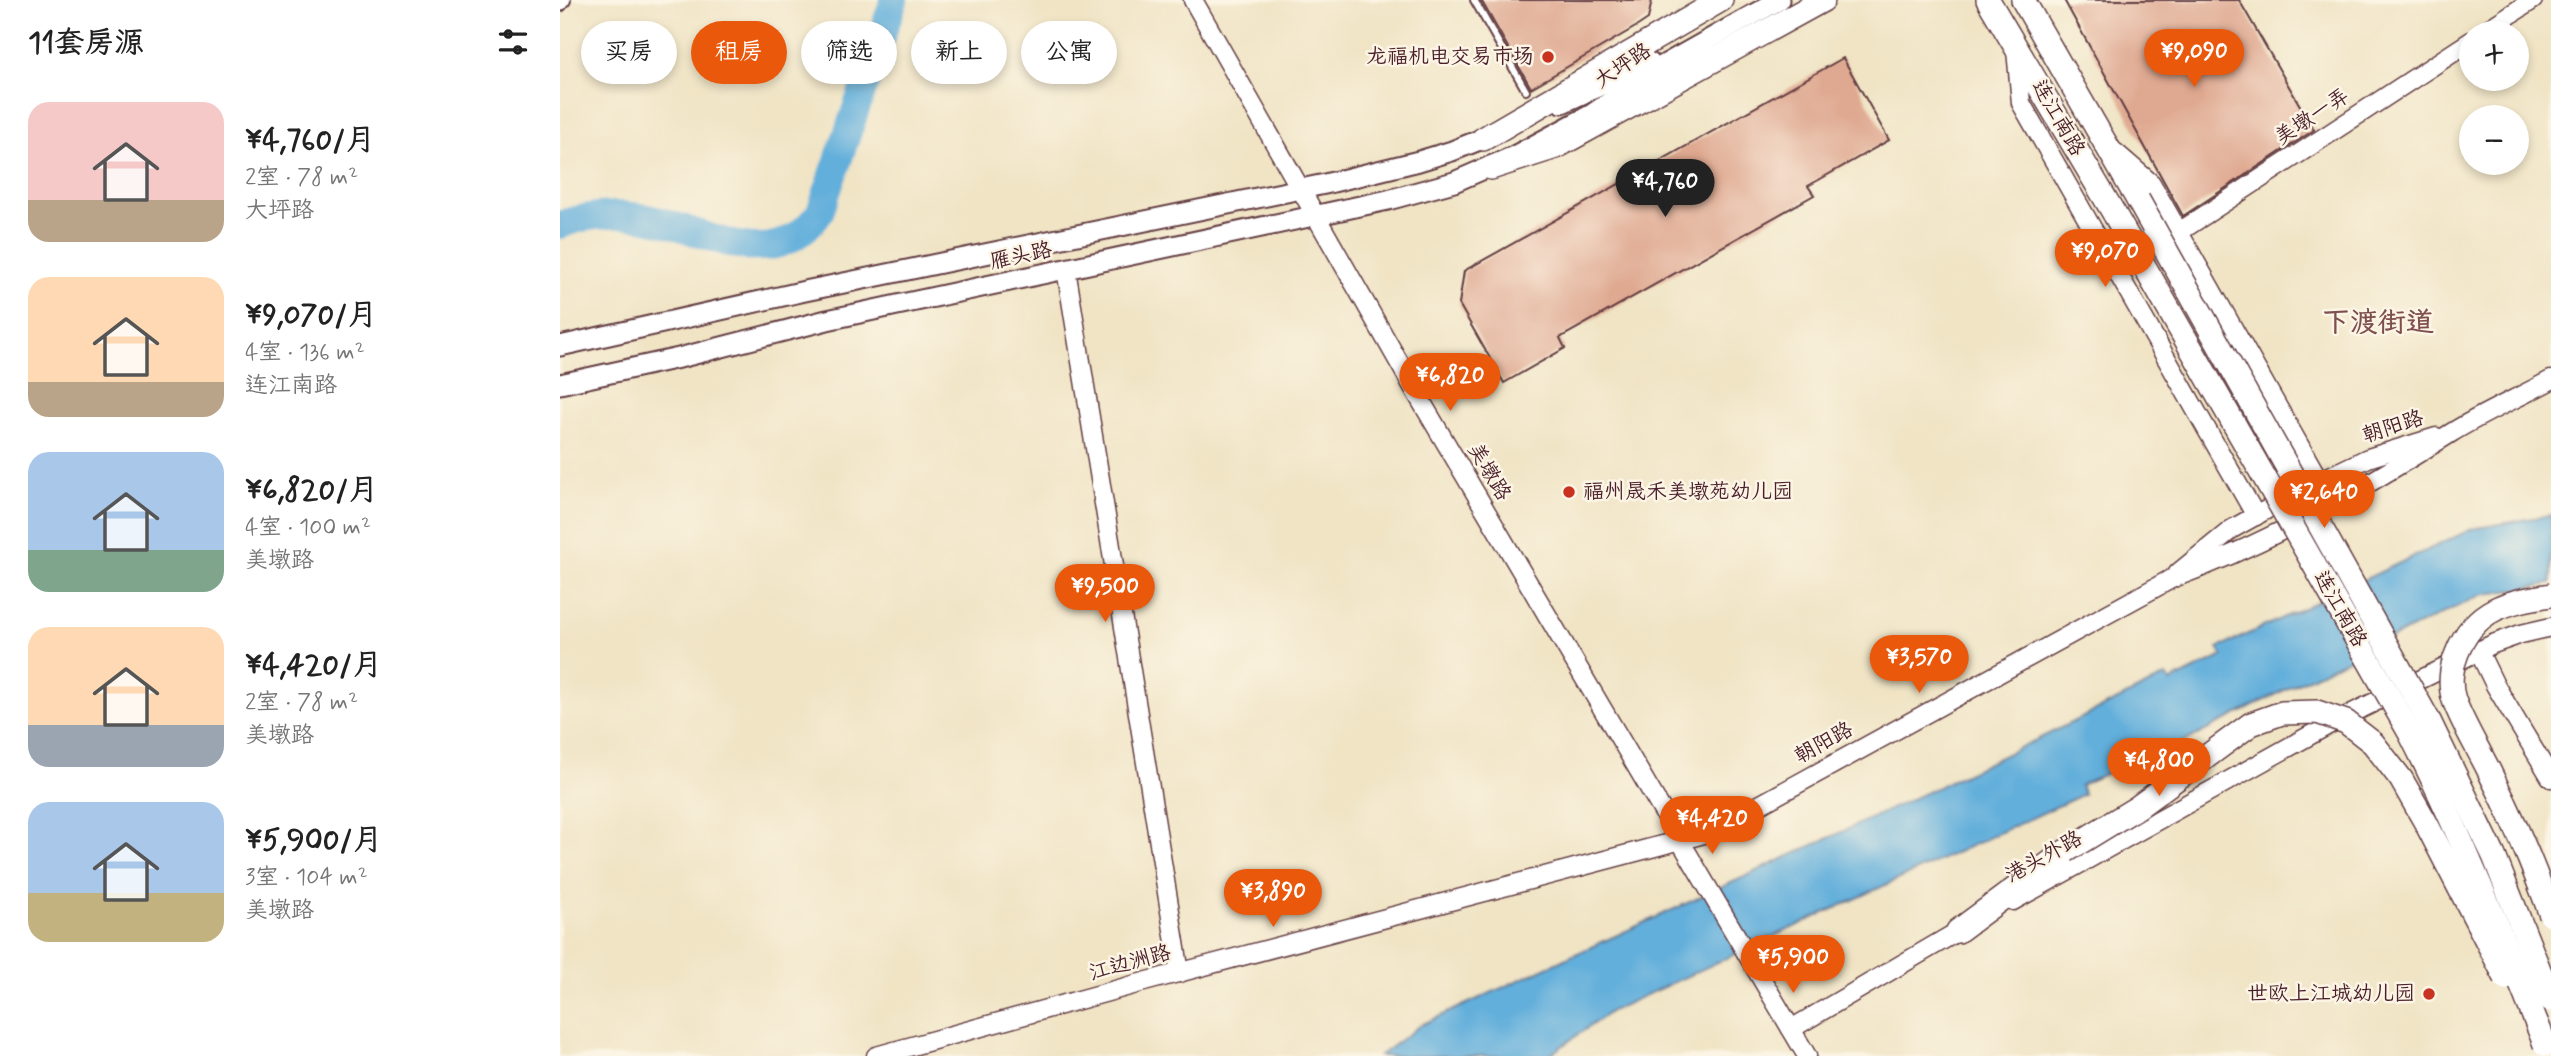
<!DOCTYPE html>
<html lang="zh">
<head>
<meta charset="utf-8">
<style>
	:root { --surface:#fff; --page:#f2f2f2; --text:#222; --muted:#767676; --accent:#ea580c }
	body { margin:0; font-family:Mynerve,"LXGW WenKai TC",sans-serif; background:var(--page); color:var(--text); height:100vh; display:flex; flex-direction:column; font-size:26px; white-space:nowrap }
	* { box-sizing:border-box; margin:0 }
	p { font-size:23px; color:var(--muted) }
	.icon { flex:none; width:38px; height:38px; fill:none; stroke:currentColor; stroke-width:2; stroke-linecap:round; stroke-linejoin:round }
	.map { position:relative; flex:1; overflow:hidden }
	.side { display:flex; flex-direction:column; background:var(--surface); width:560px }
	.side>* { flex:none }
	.top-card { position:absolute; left:21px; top:21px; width:665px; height:63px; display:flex; gap:14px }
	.fabs { position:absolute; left:1899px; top:21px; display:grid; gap:14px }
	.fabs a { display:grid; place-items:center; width:70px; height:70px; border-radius:50%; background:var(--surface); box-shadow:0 4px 10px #0003; font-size:35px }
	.price { position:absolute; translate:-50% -60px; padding:0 16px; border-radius:24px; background:var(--accent); color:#fff; font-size:23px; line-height:46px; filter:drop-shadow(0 2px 4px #0008) }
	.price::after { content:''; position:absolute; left:50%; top:42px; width:21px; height:16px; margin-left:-10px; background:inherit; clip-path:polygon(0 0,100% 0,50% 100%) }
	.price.active { background:#222; color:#fff }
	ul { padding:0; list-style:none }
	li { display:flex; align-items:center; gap:21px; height:175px; padding:0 28px }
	li span { display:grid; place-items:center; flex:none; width:196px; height:140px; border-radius:21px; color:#555 }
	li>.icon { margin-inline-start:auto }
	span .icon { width:84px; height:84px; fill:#fffc; stroke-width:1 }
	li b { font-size:30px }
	h2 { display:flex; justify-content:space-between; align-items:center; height:84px; padding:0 28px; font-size:30px }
	.pill { padding:0 24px; border-radius:32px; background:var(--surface); box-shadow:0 4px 10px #0003; font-size:24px; line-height:63px }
	.pill.active { background:var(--accent); color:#fff }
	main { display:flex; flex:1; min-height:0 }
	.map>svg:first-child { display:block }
</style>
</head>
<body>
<main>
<section class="side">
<h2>11套房源<svg class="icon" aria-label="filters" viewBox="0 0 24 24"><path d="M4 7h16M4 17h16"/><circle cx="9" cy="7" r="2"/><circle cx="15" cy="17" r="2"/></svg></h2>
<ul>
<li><span style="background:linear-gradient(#f6c9c9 70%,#b9a48a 0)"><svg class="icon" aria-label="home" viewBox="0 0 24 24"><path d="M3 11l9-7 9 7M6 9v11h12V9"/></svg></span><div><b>¥4,760/月</b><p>2室 · 78 m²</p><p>大坪路</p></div></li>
<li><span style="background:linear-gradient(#ffd9b3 75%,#b9a48a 0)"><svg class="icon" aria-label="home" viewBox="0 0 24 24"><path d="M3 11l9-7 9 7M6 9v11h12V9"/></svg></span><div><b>¥9,070/月</b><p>4室 · 136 m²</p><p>连江南路</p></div></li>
<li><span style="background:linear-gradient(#a9c7e8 70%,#7fa58c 0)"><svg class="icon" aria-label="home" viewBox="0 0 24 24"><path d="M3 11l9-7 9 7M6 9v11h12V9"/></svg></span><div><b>¥6,820/月</b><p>4室 · 100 m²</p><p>美墩路</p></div></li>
<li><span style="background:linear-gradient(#ffd9b3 70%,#9aa5b1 0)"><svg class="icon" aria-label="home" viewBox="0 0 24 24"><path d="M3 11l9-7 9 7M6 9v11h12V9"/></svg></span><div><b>¥4,420/月</b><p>2室 · 78 m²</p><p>美墩路</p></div></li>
<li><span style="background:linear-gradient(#a9c7e8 65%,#c2b280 0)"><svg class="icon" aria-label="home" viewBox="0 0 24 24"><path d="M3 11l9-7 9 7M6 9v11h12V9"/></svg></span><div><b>¥5,900/月</b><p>3室 · 104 m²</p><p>美墩路</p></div></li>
</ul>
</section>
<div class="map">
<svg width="1991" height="1056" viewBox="0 0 1991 1056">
	<rect width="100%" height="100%" fill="#fcf5e5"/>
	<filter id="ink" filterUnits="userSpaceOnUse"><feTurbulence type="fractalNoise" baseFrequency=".0143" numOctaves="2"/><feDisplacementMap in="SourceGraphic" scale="14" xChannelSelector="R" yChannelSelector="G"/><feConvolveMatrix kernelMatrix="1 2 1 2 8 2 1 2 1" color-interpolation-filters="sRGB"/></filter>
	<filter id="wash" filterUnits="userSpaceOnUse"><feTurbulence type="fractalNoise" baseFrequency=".00686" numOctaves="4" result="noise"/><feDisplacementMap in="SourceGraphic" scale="28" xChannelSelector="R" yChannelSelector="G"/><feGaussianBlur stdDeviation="1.57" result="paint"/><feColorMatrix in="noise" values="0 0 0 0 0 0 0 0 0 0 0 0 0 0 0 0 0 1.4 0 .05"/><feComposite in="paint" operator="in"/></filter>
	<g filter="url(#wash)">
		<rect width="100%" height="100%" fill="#f0e4c5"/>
		<!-- water -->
		<path fill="#62afdb" stroke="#566783" stroke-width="2" d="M 1991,515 L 1991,584 L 1921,595 L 1738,683 L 1564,773 L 1560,767 L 1520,785 L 1524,794 L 1051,1011 L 988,1056 L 819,1056 L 861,1025 C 1110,910 1361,799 1606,676 L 1610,682 L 1663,656 L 1658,648 L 1912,529 Z"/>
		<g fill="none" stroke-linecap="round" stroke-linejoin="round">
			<!-- river -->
			<path stroke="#62afdb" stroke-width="28" d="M 0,225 C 31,212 68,213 100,221 C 159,237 214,275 260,212 L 334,0"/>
		</g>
		<g id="blocks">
			<!-- building -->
			<g fill="#dfa890">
				<path d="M 921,0 L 1092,0 L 1088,19 L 1079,25 L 971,88 Z"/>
				<path d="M 1504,0 L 1679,0 L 1754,130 L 1623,216 Z"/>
				<path d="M 1283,58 L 1329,140 L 1248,186 L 1254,195 L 1000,338 L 1005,348 L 944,383 L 899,304 L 904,271 Z"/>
			</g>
		</g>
	</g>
	<g filter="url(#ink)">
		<use href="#blocks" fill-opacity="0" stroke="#633d42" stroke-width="2"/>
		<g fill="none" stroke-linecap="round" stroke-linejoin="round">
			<defs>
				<path id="lane" d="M 914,0 L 966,91"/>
				<path id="street" d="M 0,5 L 4,0"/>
				<g id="secondary">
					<path d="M 633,0 L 861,401 L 1247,1056"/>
					<path d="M 1922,33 L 1973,0"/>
					<path d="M 1456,50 L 1461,103 L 1696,516"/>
					<path d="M 1555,152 L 1591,183 L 1759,480"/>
					<path d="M 1619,232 L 1911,41"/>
					<path d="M 506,269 L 620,973"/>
					<path d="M 1749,486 L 1808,458 L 1876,437"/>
					<path d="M 1618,573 L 1672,529 L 1706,510"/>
					<path d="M 1918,650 L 1935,685 L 1991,778"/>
					<path d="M 1453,901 L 1772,723 L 1933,644 L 1961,634 L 1991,627"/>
					<path d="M 1231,1029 L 1407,926"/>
					<path d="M 316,1056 L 584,982 L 1140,835 L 1161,826 L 1611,579 C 1710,543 1802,489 1891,433 C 1923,413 1958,398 1991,380"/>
				</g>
				<g id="primary">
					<path d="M 1002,103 L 1090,63"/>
					<path d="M 0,346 L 245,291 L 765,184 L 859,161 L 892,151 L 937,133"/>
					<path d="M 0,384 L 119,358 L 267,320 L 828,200 L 894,182 L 954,156 L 1032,114 L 1102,66 L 1219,0"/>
				</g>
				<g id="highway">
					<path d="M 1428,0 L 1555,215"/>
					<path d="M 1463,0 L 1578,200"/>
					<path d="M 923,139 L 1161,0"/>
					<path d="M 931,168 L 996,147 L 1263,0"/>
					<path d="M 1398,931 L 1506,851"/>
				</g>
			</defs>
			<!-- lane casing -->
			<use href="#lane" stroke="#633d42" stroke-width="10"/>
			<!-- street casing -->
			<use href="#street" stroke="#633d42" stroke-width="16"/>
			<!-- secondary casing -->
			<use href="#secondary" stroke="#633d42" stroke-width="21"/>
			<!-- primary casing -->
			<use href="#primary" stroke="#633d42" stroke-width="23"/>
			<!-- highway casing -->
			<use href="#highway" stroke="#633d42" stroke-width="26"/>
			<!-- lane -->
			<use href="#lane" stroke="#fff" stroke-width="6"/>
			<!-- street -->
			<use href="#street" stroke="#fff" stroke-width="12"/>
			<!-- secondary -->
			<use href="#secondary" stroke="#fff" stroke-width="18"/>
			<!-- primary -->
			<use href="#primary" stroke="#fff" stroke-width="19"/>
			<!-- highway -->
			<use href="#highway" stroke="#fff" stroke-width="23"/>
			<defs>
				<g id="highway-bridge">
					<path d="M 1578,200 L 1869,721 L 1934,856 L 1991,1000"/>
					<path d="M 1555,215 L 1850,733 C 1901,834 1943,939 1985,1044"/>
					<path d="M 1991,595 C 1947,602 1915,608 1897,653 C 1891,667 1889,685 1894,700 C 1904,727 1920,751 1932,777 C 1955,822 1974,868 1991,915"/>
					<path d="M 1506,851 L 1578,807 L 1691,724 L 1722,713 L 1757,712 L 1786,722 L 1813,743 L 1841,779 L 1866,823 L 1946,978"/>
				</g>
			</defs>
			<!-- highway-bridge casing -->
			<use href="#highway-bridge" stroke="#633d42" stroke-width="26" stroke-linecap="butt"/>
			<!-- highway-bridge -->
			<use href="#highway-bridge" stroke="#fff" stroke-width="23"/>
		</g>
	</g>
	<!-- markers -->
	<g fill="#c8321e" stroke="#fcf5e5" stroke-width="2.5">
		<circle cx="988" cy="57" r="7"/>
		<circle cx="1009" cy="492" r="7"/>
		<circle cx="1869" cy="994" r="7"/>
	</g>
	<g text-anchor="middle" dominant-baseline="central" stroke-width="5" stroke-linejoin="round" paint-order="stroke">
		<!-- poi labels -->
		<g font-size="21" fill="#4a1f2b" stroke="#fcf5e5" text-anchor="end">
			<text x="974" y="57">龙福机电交易市场</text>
			<text x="1023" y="492" text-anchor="start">福州晟禾美墩苑幼儿园</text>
			<text x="1855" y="994">世欧上江城幼儿园</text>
		</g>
		<!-- street labels -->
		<g font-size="21" fill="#4a1f2b" stroke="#fcf5e5">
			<text transform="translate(1063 66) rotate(-34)">大坪路</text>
			<text transform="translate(1752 117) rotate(-33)">美墩一弄</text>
			<text transform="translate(1498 118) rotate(60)">连江南路</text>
			<text transform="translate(461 256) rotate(-12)">雁头路</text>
			<text transform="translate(1833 427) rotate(-18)">朝阳路</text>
			<text transform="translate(929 472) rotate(59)">美墩路</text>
			<text transform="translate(1780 609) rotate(60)">连江南路</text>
			<text transform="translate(1264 743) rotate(-29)">朝阳路</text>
			<text transform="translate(1484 857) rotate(-29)">港头外路</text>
			<text transform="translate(570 963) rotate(-15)">江边洲路</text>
		</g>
		<!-- district labels -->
		<g font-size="28" font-weight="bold" fill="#7e4f4e" stroke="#fcf5e5">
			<text x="1818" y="323">下渡街道</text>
		</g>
	</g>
</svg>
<div class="fabs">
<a>+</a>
<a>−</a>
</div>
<b class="price" style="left:1634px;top:89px">¥9,090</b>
<b class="price active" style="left:1105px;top:219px">¥4,760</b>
<b class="price" style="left:1545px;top:289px">¥9,070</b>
<b class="price" style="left:890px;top:413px">¥6,820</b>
<b class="price" style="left:1764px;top:530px">¥2,640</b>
<b class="price" style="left:545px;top:624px">¥9,500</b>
<b class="price" style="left:1359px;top:695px">¥3,570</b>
<b class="price" style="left:1599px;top:798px">¥4,800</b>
<b class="price" style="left:1152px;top:856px">¥4,420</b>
<b class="price" style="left:713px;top:929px">¥3,890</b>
<b class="price" style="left:1233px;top:995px">¥5,900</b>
<div class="top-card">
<a class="pill">买房</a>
<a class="pill active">租房</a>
<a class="pill">筛选</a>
<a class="pill">新上</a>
<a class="pill">公寓</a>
</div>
</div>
</main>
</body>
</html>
